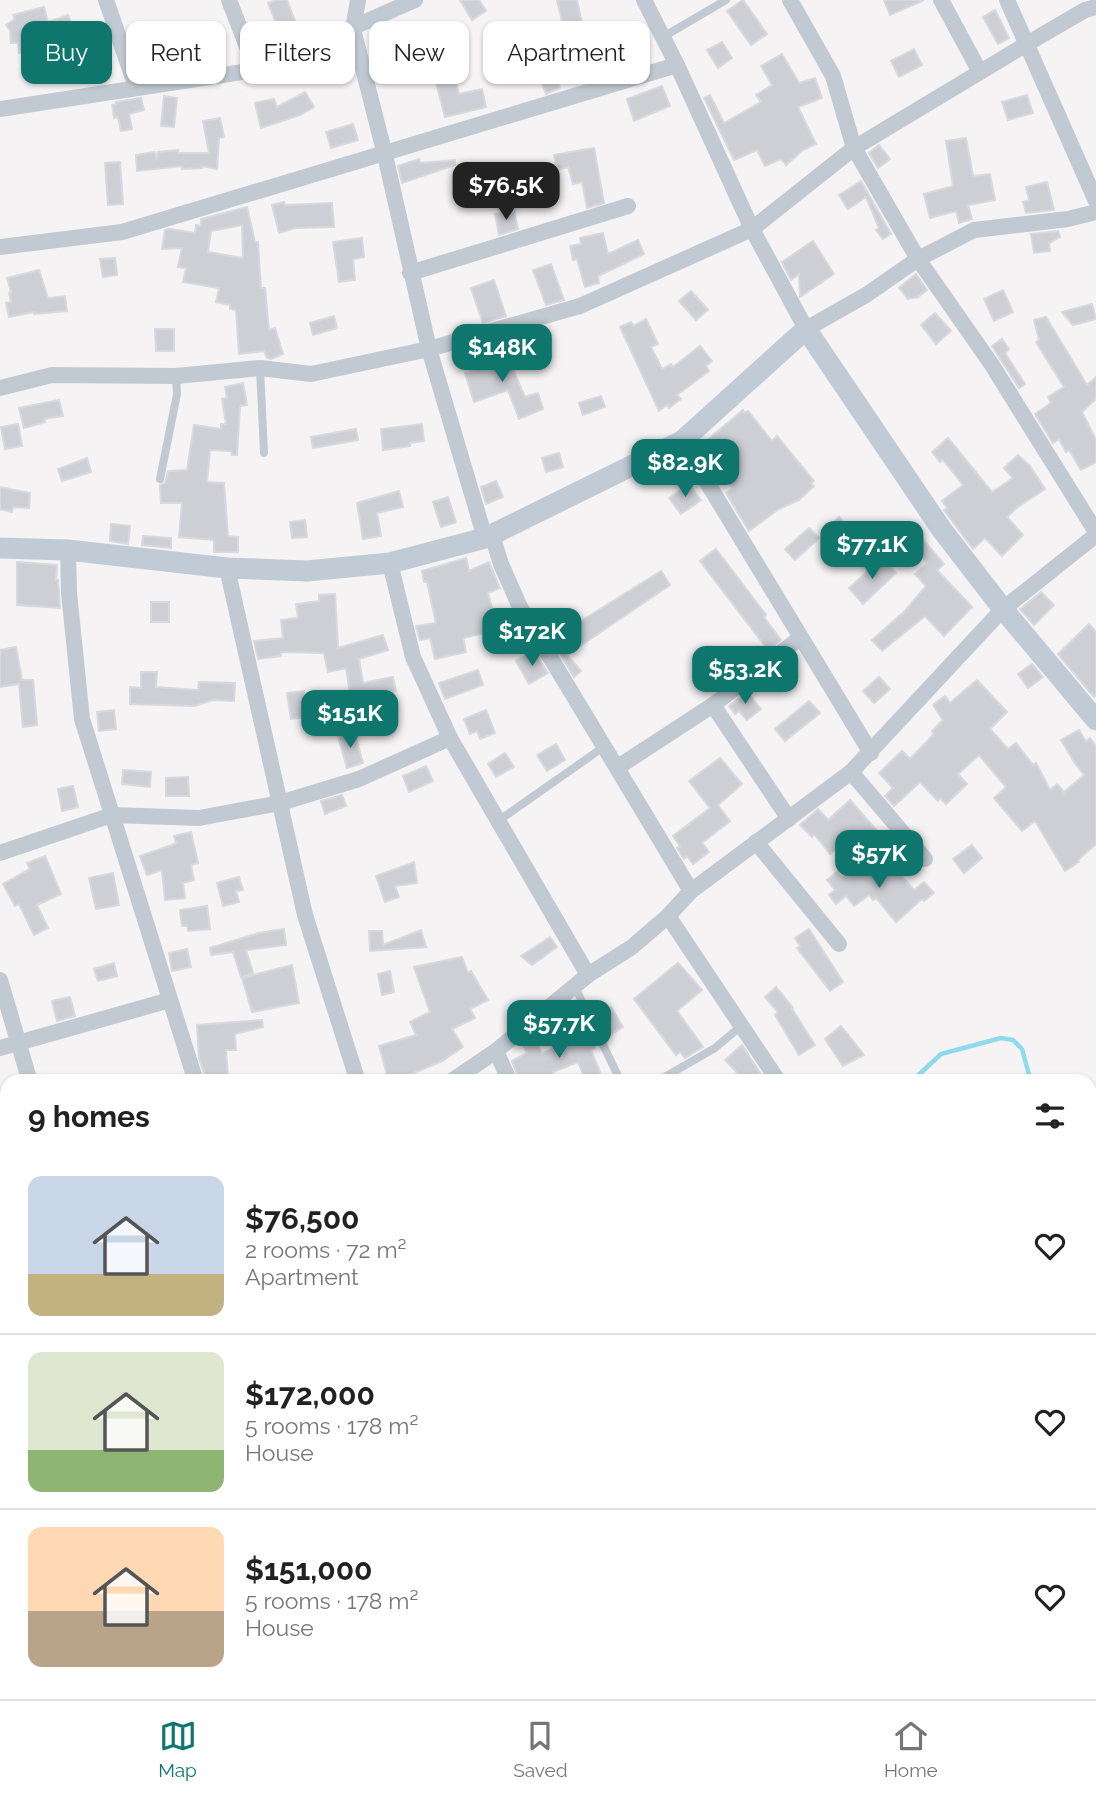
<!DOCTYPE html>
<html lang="en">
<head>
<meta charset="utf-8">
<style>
	:root { --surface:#fff; --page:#f2f2f2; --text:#222; --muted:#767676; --line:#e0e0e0; --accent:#0f766e }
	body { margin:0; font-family:Raleway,sans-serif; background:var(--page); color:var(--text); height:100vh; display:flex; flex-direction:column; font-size:26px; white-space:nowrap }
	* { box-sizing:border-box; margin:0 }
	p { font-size:23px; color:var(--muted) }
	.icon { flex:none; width:38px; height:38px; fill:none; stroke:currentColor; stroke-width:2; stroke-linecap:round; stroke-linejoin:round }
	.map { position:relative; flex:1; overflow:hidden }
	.side { position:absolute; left:0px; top:1074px; width:1097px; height:625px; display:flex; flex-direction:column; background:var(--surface); border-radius:21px 21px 0 0; box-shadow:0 2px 5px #0004 }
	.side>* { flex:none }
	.banner { position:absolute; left:21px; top:21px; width:700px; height:63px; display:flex; gap:14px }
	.price { position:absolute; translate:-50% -60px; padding:0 16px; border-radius:14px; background:var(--accent); color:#fff; font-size:23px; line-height:46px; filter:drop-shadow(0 2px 4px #0008) }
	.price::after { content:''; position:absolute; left:50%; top:42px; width:21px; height:16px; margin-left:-10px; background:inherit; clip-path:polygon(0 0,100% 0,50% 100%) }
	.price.active { background:#222; color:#fff }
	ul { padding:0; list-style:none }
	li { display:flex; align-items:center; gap:21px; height:175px; padding:0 28px }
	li+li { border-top:2px solid var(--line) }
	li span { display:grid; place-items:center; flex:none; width:196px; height:140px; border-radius:14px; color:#555 }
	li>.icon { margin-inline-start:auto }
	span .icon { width:84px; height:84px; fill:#fffc; stroke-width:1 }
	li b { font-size:30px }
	h2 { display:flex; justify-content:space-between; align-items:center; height:84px; padding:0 28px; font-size:30px }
	.chip { padding:0 24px; border-radius:14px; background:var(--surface); box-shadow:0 2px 5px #0004; font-size:24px; line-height:63px }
	.chip.active { background:var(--accent); color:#fff }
	.menu { display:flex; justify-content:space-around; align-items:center; height:98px; border-top:2px solid var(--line); background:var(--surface); font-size:19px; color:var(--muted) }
	.menu a { display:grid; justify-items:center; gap:4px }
	.menu .active { color:var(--accent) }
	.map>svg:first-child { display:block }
</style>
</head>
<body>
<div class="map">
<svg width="1096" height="1699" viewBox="0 0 1096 1699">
	<rect width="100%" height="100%" fill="#f5f3f3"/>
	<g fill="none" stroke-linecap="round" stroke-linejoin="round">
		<!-- stream -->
		<g stroke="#90daee" stroke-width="4.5">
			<path d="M 911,1082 L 941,1054 L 1001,1038 L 1013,1040 L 1022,1049 L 1031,1082"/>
			<path d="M 1090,1148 L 1096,1152"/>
			<path d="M 0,1336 L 7,1336"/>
		</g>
	</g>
	<!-- building -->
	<g fill="#cdcfd5" stroke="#d7d9de" stroke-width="2" fill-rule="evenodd">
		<path d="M 276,0 L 287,0 L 297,26 L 280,33 L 268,3 Z"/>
		<path d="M 460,0 L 479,0 L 486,11 L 472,20 Z"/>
		<path d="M 557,0 L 577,0 L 585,37 L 567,42 Z"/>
		<path d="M 743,0 L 767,34 L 751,45 L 727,11 Z"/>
		<path d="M 884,0 L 924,0 L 890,15 Z"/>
		<path d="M 44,7 L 48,22 L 68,15 L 74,29 L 54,38 L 76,35 L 77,39 L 90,35 L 95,55 L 84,58 L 86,65 L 73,69 L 68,50 L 47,57 L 46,51 L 19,53 L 18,43 L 11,43 L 10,30 L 6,25 L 15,19 L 13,15 Z"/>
		<path d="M 995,10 L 1009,38 L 998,44 L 983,17 Z"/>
		<path d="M 442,37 L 448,65 L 452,64 L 459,94 L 482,89 L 486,107 L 445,117 L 425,41 Z"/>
		<path d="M 168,38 L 175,62 L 158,66 L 152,42 Z"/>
		<path d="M 722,42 L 732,58 L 718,68 L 707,50 Z"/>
		<path d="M 914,49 L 922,65 L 899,77 L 891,61 Z"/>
		<path d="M 600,51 L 605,62 L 585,72 L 580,59 Z"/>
		<path d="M 782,54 L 799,83 L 815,78 L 822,98 L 798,107 L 816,144 L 803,150 L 786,165 L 781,159 L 765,166 L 757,150 L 734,160 L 704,98 L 710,95 L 724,123 L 761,102 L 756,95 L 772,85 L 761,66 Z"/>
		<path d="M 553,69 L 560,88 L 546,94 L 538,75 Z"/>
		<path d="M 662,86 L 670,106 L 634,121 L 627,99 Z"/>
		<path d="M 305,92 L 314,107 L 300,115 L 261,128 L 255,103 L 274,99 L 277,107 Z"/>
		<path d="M 1027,95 L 1033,113 L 1008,120 L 1002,102 Z"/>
		<path d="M 164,96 L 177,98 L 174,127 L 161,126 Z"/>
		<path d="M 141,98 L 144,110 L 129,114 L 132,129 L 121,131 L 118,117 L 114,118 L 112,105 L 116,104 L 116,102 Z"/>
		<path d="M 220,118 L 224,137 L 219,138 L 217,169 L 202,166 L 202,168 L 182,169 L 182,166 L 137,171 L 136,155 L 155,152 L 157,160 L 158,152 L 178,150 L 178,153 L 209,153 L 203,121 Z"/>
		<path d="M 353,124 L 358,140 L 331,148 L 326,132 Z"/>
		<path d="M 966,138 L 973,176 L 990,174 L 995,200 L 968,205 L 972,219 L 959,223 L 956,211 L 930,218 L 924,194 L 953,186 L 946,141 Z"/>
		<path d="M 879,145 L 890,159 L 878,168 L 869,153 Z"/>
		<path d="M 594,148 L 604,203 L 587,208 L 582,182 L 573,184 L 568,167 L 557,170 L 554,155 Z"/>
		<path d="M 419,159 L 420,163 L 455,160 L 455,165 L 402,183 L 398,166 Z"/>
		<path d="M 120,162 L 123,204 L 108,205 L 105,163 Z"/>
		<path d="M 861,181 L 891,234 L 883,239 L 876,230 L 879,228 L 866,197 L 848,209 L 839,195 Z"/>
		<path d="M 1047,182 L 1054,210 L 1026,213 L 1023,202 L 1029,200 L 1026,187 Z"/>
		<path d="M 284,202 L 285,205 L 332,203 L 334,227 L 295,228 L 279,233 L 272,205 Z"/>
		<path d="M 247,207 L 255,242 L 258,242 L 261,288 L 265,288 L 269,330 L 275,328 L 283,354 L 271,359 L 267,358 L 264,351 L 239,354 L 236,310 L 230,309 L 230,305 L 216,302 L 219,288 L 183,282 L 186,268 L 178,267 L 182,248 L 162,249 L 165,230 L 170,229 L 195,233 L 196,225 L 201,226 L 201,219 ZM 242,225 L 243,258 L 208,252 L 211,231 Z"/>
		<path d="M 514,210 L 518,229 L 499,235 L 495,214 Z"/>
		<path d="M 1058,231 L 1060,237 L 1049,243 L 1050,251 L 1034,253 L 1031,234 Z"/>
		<path d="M 603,233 L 608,254 L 638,240 L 644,254 L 598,276 L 599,283 L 585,287 L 577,259 L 573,260 L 570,246 L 581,244 L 580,238 Z"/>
		<path d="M 362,238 L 364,257 L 353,259 L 355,280 L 339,282 L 333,242 Z"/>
		<path d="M 813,241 L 834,274 L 800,297 L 799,274 L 791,280 L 782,262 Z"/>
		<path d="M 115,258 L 117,275 L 103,277 L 100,259 Z"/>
		<path d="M 551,264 L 564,300 L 546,305 L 533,270 Z"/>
		<path d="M 39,270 L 48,298 L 65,296 L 67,311 L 34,314 L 34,312 L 9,317 L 6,303 L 11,302 L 9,293 L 11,292 L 7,278 Z"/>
		<path d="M 916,274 L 927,290 L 918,297 L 908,299 L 899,288 Z"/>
		<path d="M 494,280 L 506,316 L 483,323 L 471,288 Z"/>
		<path d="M 1003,290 L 1013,312 L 994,321 L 984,299 Z"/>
		<path d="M 691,291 L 708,310 L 696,320 L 679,301 Z"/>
		<path d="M 1092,304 L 1096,319 L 1073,325 L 1062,312 Z"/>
		<path d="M 935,313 L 951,331 L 936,344 L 921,325 Z"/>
		<path d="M 334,316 L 337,328 L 313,335 L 310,323 Z"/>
		<path d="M 1046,317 L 1087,385 L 1096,377 L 1096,399 L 1082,412 L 1096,440 L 1096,462 L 1081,470 L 1069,450 L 1066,452 L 1059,439 L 1053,443 L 1035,414 L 1051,403 L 1048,397 L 1064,387 L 1036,342 L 1039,340 L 1034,320 Z"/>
		<path d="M 646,319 L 658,344 L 651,347 L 662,369 L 671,364 L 673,367 L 700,346 L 712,361 L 706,366 L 709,371 L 677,395 L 681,399 L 669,408 L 667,405 L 659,411 L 620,327 L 631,322 L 633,326 Z"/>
		<path d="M 155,329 L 174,329 L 174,351 L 156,351 Z"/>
		<path d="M 1002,339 L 1009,349 L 1005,353 L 1025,384 L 1019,388 L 992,346 Z"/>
		<path d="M 502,344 L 525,397 L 538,393 L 543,409 L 519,419 L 508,390 L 474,402 L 465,373 L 496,363 L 490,348 Z"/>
		<path d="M 243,383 L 247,405 L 240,406 L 237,455 L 232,455 L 231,451 L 210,450 L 207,482 L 224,483 L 228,536 L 238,537 L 238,552 L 214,552 L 214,540 L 179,537 L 182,503 L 161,503 L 160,485 L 165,483 L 168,471 L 187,470 L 194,425 L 221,429 L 221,424 L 226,424 L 222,399 L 227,398 L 225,387 Z"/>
		<path d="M 601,396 L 605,407 L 583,415 L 579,403 Z"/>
		<path d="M 59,400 L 63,416 L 44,419 L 45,422 L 24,428 L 19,408 Z"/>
		<path d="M 743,410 L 744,413 L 748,411 L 772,441 L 777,436 L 814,481 L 811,483 L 814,486 L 799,500 L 779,509 L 749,531 L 726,493 L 733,488 L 713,467 L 711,469 L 698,448 Z"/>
		<path d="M 18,424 L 22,446 L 5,449 L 1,427 Z"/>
		<path d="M 422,424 L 424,441 L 410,443 L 410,446 L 383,450 L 381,429 Z"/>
		<path d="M 356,429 L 358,440 L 313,448 L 311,437 Z"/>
		<path d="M 948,438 L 992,492 L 1013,478 L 1004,468 L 1018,455 L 1030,466 L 1045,489 L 1018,507 L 1007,517 L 1023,535 L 1002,556 L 985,538 L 973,549 L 944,510 L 947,508 L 942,501 L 963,485 L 943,460 L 940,462 L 932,452 Z"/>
		<path d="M 559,453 L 563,467 L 546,472 L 542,458 Z"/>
		<path d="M 87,458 L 91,472 L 62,481 L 58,469 Z"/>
		<path d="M 496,481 L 503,497 L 486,504 L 481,487 Z"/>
		<path d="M 689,484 L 701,500 L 681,514 L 669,498 Z"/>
		<path d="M 0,487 L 30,493 L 29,508 L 13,507 L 12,512 L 0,509 Z"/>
		<path d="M 399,491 L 403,507 L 377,513 L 381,536 L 363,539 L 357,503 Z"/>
		<path d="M 448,497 L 456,522 L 441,527 L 433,502 Z"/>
		<path d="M 839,517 L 857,536 L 844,549 L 826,530 Z"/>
		<path d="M 305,520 L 307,537 L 292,538 L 290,522 Z"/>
		<path d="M 111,524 L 130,526 L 128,544 L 110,541 Z"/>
		<path d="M 809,528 L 819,538 L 795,560 L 785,549 Z"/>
		<path d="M 143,536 L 171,538 L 171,548 L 142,545 Z"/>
		<path d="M 924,541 L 944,564 L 937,570 L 972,607 L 944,636 L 925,616 L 882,651 L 872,640 L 905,611 L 926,586 L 915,574 L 927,563 L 915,549 Z"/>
		<path d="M 716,549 L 766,615 L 764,617 L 781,640 L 768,650 L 700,561 Z"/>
		<path d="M 466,558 L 469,571 L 489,562 L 500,588 L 488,593 L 498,630 L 463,638 L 466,652 L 435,659 L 430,638 L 420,640 L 416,626 L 436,623 L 427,582 L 424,582 L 422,571 Z"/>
		<path d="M 882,558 L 896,573 L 863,604 L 849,588 Z"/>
		<path d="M 17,562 L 57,565 L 56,580 L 58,580 L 60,608 L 17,605 Z"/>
		<path d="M 661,571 L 670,585 L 567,655 L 581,671 L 574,677 L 553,642 L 581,621 Z"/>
		<path d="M 1041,592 L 1054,605 L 1034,625 L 1020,609 Z"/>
		<path d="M 335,594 L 338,648 L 383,635 L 388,650 L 359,659 L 363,683 L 393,677 L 396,691 L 351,700 L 346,668 L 328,672 L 324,653 L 281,652 L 281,656 L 258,659 L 254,641 L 283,638 L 281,620 L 298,618 L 296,604 L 319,601 L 319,595 Z"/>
		<rect x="151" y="602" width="18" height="20"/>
		<path d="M 1089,624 L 1096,632 L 1096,694 L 1094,697 L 1058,654 Z"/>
		<path d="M 16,647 L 22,680 L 33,680 L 37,725 L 23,727 L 19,684 L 0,687 L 0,650 Z"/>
		<path d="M 532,652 L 534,656 L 536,654 L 548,673 L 529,684 L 516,661 Z"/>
		<path d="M 1032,664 L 1043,677 L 1028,688 L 1018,674 Z"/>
		<path d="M 478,670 L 483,685 L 445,699 L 439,683 Z"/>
		<path d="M 141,672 L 157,672 L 156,687 L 198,690 L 199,682 L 235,683 L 234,701 L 213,700 L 194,706 L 130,704 L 130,687 L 141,688 Z"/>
		<path d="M 879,677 L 890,689 L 874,703 L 863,691 Z"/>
		<path d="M 977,680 L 1007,712 L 990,729 L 1008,749 L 1016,743 L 1033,765 L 1036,763 L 1050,790 L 1057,784 L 1064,792 L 1084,775 L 1074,762 L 1061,740 L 1079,730 L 1086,742 L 1090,738 L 1096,746 L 1096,844 L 1078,860 L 1079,862 L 1065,871 L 1035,821 L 1022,831 L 994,798 L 1006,787 L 979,755 L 958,774 L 967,784 L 946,804 L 940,798 L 938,801 L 920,782 L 894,806 L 885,796 L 893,788 L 879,773 L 902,751 L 910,759 L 934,734 L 932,731 L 943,720 L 933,705 L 945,696 L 950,703 Z"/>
		<path d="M 304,691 L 304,697 L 323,695 L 325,715 L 291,719 L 287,693 Z"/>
		<path d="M 747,692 L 761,709 L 747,720 L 739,711 L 735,714 L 729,706 Z"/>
		<path d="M 809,701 L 820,713 L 785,741 L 775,729 Z"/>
		<path d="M 114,710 L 116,729 L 99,731 L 97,712 Z"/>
		<path d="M 486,710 L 495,733 L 480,739 L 477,731 L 470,734 L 464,719 Z"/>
		<path d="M 354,731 L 363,763 L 347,768 L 338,736 Z"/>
		<path d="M 556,744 L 565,760 L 547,771 L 537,755 Z"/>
		<path d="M 505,753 L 514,767 L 496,777 L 488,764 Z"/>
		<path d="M 720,758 L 742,784 L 718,805 L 730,821 L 702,843 L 709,852 L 693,864 L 687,856 L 684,859 L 677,848 L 680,846 L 673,836 L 710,808 L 689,781 Z"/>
		<path d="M 426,766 L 433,781 L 409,792 L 403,776 Z"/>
		<path d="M 123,770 L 151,772 L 150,787 L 122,784 Z"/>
		<path d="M 188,777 L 189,796 L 166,796 L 166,778 Z"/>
		<path d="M 73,786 L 78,807 L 62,811 L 58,789 Z"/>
		<path d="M 342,795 L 346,806 L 325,814 L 321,801 Z"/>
		<path d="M 850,800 L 879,833 L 867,844 L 857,832 L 830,854 L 814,834 L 812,837 L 800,825 L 818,809 L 828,820 Z"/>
		<path d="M 191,832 L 198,863 L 191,865 L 194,880 L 183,883 L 185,898 L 165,900 L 162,870 L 147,875 L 140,856 L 172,845 L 176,843 L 174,836 Z"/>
		<path d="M 972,845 L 982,858 L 964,873 L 953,859 Z"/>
		<path d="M 45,856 L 61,894 L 37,905 L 48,928 L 34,935 L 19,904 L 15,906 L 3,884 L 30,869 L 27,863 Z"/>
		<path d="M 414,862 L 417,883 L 395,886 L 399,897 L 385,902 L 376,876 Z"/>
		<path d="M 862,862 L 874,878 L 891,864 L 914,890 L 924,882 L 934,893 L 924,901 L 922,899 L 896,922 L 876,898 L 873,900 L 869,895 L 854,906 L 846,896 L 836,904 L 829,895 L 835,890 L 827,880 L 837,872 L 841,877 Z"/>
		<path d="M 113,873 L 119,905 L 96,909 L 89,878 Z"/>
		<path d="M 239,877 L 243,890 L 236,891 L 239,902 L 223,906 L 217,883 Z"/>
		<path d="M 207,906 L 210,929 L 188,931 L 187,926 L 182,926 L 180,910 Z"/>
		<path d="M 284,929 L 286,945 L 246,950 L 253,973 L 241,977 L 233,952 L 211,955 L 210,948 L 259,933 Z"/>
		<path d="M 809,929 L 843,982 L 830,991 L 797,948 L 800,946 L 795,938 Z"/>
		<path d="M 421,930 L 426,947 L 370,951 L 369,931 L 382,931 L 383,945 Z"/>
		<path d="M 550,937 L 557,947 L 532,965 L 521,956 Z"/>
		<path d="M 187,949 L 191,967 L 172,971 L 169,953 Z"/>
		<path d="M 462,957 L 468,973 L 471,971 L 488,1000 L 470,1009 L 475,1018 L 452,1029 L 463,1047 L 442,1061 L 404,1077 L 407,1082 L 389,1082 L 379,1046 L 416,1035 L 410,1022 L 430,1012 L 414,967 Z"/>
		<path d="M 114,963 L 117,976 L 98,981 L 94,969 Z"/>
		<path d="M 678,963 L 702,990 L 677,1011 L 703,1047 L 685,1058 L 680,1052 L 676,1055 L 634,999 Z"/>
		<path d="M 292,965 L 299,1003 L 252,1012 L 242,978 Z"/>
		<path d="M 390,971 L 394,992 L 382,995 L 378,974 Z"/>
		<path d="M 776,987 L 793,1008 L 792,1009 L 815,1045 L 799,1055 L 775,1015 L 778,1012 L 765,997 Z"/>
		<path d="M 70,997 L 75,1016 L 57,1021 L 52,1001 Z"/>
		<path d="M 611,1007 L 623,1027 L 607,1037 L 598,1015 Z"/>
		<path d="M 262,1020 L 263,1027 L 235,1034 L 236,1050 L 226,1050 L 228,1077 L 206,1079 L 199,1058 L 197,1025 Z"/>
		<path d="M 587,1026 L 595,1044 L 595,1048 L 591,1050 L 604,1082 L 586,1082 L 578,1062 L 553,1072 L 557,1082 L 520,1082 L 512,1061 L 527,1053 L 524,1047 L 536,1041 L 542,1053 L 571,1042 L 568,1035 Z"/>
		<path d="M 841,1026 L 864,1055 L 843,1066 L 825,1039 Z"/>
		<path d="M 742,1045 L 766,1082 L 746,1082 L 725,1060 Z"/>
	</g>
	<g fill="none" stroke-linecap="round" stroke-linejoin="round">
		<!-- path -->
		<path stroke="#7ad0a6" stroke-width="2.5" stroke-dasharray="5 3.5" stroke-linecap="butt" d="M 470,1699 L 476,1692"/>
		<!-- lane -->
		<g stroke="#c1cad2" stroke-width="8">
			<path d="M 663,37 L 726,0"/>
			<path d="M 260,368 L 264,453"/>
			<path d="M 160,479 L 177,394 L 176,376"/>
			<path d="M 498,821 L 605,746"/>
			<path d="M 575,987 L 621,1082"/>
			<path d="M 656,1082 L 715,1048 L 741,1026"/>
			<path d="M 1090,1271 L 1096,1272"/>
			<path d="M 0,1454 L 7,1453"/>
			<path d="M 281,1692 L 283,1699"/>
		</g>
		<!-- street -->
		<g stroke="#c1cad2" stroke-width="16">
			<path d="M 106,0 L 136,87"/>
			<path d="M 229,0 L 256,70"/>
			<path d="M 358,0 L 353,29 L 385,155 L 429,349 L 485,538"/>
			<path d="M 644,0 L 677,65 L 752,229 L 806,329 L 866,295 L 918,259 L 974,230 L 1068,219 L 1096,212"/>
			<path d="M 790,0 L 833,76 L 854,148 L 918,259 L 992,365 L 1096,532"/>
			<path d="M 941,0 L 980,72"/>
			<path d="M 1007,0 L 1096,201"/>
			<path d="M 0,109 L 256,70 L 415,0"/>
			<path d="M 0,247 L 122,232 L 677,65"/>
			<path d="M 410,273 L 628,206"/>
			<path d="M 0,388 L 52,375 L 176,376 L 260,368 L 311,374 L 429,349 L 580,306 L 752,229 L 854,148 L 1025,45 L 1085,10 L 1096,7"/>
			<path d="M 682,441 L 871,753"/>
			<path d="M 492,535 L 501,564 L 520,607 L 691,891"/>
			<path d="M 68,550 L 69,593 L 82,719 L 196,1082"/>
			<path d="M 390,563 L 413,657 L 450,738 L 588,975"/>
			<path d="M 227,568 L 305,915 L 358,1082"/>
			<path d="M 713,705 L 789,819"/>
			<path d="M 618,767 L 713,705 L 800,638"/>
			<path d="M 851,772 L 925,859"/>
			<path d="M 756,842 L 839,944"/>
			<path d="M 0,853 L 112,815 L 199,818 L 280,803 L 359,779 L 450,738"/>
			<path d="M 668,916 L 779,1082"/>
			<path d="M 0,980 L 30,1082"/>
			<path d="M 0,1048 L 170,1000"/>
			<path d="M 496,1051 L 510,1082"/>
			<path d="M 450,1082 L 496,1051 L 588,975 L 632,947 L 668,916 L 691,891 L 851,772 L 1003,609 L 1096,535"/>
			<path d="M 0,1184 L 7,1184"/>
			<path d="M 0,1520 L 7,1515"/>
			<path d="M 124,1692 L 128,1699"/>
			<path d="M 427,1692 L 433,1699"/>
			<path d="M 353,1699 L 366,1692"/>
			<path d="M 1090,1699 L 1096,1684"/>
		</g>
		<!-- secondary -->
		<path stroke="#c1cbd6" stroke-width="21" d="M 0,548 L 68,550 L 227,568 L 307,571 L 390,563 L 485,538 L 682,441 L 806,329 L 942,530 L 1003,609 L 1096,720"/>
	</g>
</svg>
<b class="price active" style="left:506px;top:222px">$76.5K</b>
<b class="price" style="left:502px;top:384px">$148K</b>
<b class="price" style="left:685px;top:499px">$82.9K</b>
<b class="price" style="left:872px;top:581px">$77.1K</b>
<b class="price" style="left:532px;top:668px">$172K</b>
<b class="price" style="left:745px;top:706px">$53.2K</b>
<b class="price" style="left:350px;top:750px">$151K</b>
<b class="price" style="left:879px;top:890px">$57K</b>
<b class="price" style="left:559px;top:1060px">$57.7K</b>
<div class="banner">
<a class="chip active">Buy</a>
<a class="chip">Rent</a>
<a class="chip">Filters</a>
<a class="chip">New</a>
<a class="chip">Apartment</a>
</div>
<section class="side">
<h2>9 homes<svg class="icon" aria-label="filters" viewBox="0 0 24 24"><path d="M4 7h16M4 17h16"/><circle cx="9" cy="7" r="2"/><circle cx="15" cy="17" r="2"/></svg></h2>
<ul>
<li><span style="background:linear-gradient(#c9d6e8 70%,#c2b280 0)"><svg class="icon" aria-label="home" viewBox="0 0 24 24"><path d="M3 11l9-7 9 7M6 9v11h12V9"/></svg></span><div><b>$76,500</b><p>2 rooms · 72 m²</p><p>Apartment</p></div><svg class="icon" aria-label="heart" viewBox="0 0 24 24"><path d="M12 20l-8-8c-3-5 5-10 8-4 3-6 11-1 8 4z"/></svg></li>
<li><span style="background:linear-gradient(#dfe7d0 70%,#8fb573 0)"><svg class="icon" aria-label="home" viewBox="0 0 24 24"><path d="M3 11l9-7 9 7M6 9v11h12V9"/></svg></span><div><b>$172,000</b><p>5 rooms · 178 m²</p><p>House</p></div><svg class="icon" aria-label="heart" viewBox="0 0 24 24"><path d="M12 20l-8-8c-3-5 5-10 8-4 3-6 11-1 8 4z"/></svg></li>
<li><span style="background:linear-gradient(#ffd9b3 60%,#b9a48a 0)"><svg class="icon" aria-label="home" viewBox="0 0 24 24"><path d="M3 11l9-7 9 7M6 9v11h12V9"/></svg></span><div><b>$151,000</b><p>5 rooms · 178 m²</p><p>House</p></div><svg class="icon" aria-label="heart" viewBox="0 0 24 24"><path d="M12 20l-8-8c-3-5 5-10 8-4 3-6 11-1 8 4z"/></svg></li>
</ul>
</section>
</div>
<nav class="menu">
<a class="active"><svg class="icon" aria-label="map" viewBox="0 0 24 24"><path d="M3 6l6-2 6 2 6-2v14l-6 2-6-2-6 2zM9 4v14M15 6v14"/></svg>Map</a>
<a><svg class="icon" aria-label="saved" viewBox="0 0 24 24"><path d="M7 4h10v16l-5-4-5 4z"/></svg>Saved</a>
<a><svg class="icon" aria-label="home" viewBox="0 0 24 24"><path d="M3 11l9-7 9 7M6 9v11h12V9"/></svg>Home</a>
</nav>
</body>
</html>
